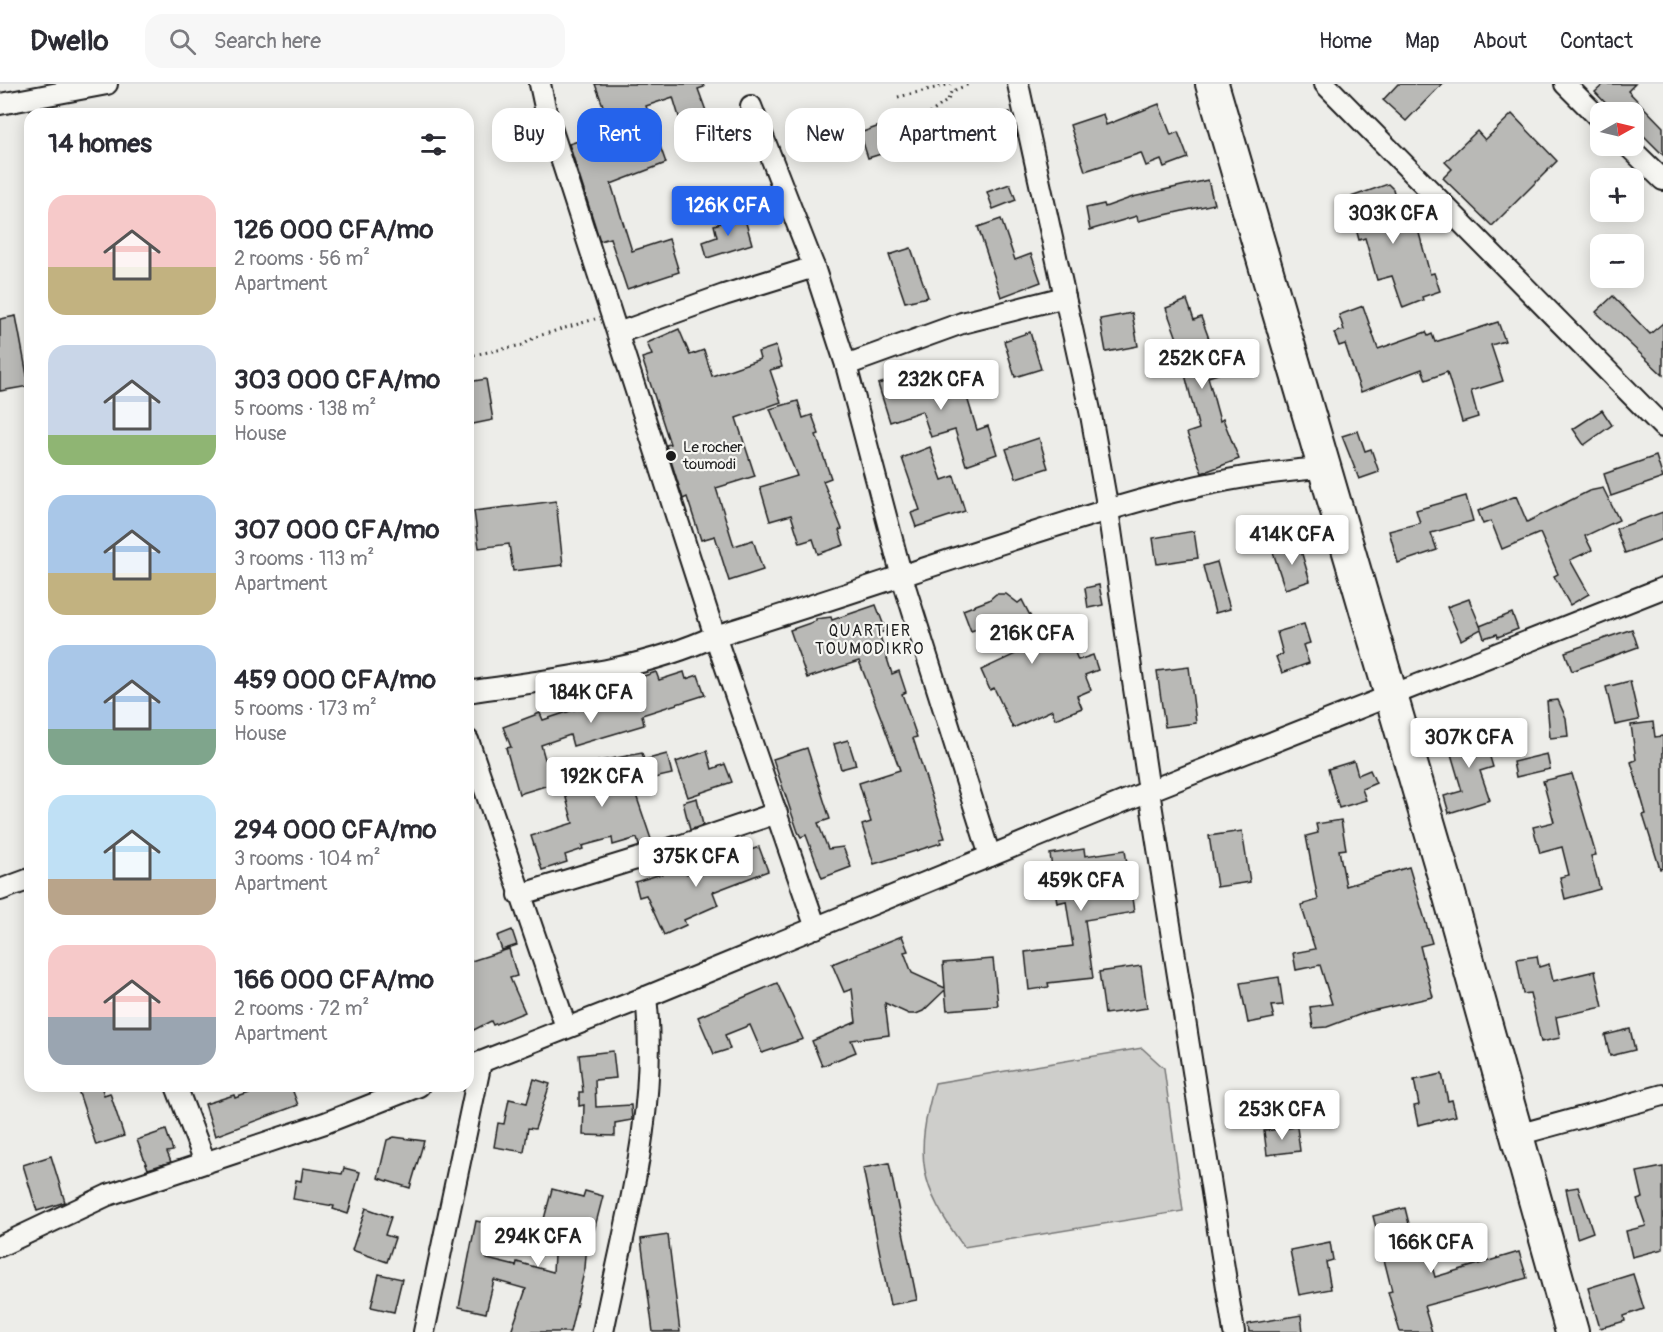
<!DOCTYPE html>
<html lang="en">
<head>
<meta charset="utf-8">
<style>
	:root { --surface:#fff; --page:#f7f7f7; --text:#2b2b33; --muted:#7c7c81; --line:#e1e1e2; --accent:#2563eb }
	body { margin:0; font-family:Pangolin,sans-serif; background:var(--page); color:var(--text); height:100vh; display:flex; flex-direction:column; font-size:22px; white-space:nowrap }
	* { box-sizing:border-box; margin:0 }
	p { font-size:20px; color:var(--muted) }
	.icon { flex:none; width:33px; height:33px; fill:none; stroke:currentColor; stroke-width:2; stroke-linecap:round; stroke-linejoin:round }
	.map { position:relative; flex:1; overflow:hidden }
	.panel { position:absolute; left:24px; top:24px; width:450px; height:984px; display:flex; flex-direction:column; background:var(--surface); border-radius:18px; box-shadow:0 3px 15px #0003 }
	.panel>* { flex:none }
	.hud { position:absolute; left:492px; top:24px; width:570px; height:54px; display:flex; gap:12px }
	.needle { width:39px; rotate:82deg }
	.fabs { position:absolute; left:1590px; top:18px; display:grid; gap:12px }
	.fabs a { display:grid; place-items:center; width:54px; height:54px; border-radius:12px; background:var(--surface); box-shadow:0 3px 15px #0003; font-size:30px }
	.price { position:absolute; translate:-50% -51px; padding:0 14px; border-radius:6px; background:#fff; color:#222; font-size:20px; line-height:39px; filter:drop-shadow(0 2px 3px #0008) }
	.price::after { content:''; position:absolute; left:50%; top:36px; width:18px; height:14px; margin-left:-9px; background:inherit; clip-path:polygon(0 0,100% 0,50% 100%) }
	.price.selected { background:var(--accent); color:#fff }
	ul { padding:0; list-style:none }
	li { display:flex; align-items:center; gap:18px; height:150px; padding:0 24px }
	li span { display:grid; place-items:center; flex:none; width:168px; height:120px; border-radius:18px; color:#555 }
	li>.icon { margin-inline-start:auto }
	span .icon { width:72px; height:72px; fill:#fffc; stroke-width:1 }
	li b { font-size:26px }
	h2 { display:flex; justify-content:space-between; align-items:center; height:72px; padding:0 24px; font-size:26px }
	.tag { padding:0 21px; border-radius:18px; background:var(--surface); box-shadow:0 3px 15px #0003; font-size:21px; line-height:54px }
	.tag.selected { background:var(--accent); color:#fff }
	header { display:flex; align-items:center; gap:36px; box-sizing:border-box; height:84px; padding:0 30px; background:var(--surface); border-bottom:2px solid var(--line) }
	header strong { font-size:28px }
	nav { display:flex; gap:33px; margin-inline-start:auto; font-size:21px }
	.search { width:420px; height:54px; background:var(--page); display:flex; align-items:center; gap:15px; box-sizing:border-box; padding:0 21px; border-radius:18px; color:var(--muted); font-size:22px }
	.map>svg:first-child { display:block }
</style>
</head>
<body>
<header>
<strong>Dwello</strong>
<div class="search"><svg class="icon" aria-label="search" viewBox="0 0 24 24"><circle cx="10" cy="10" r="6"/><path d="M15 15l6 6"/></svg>Search here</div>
<nav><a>Home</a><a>Map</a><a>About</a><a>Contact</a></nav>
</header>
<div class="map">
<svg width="1663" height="1248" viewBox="0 0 1663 1248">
	<rect width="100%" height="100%" fill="#edede9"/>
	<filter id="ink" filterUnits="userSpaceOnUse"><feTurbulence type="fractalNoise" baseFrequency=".0167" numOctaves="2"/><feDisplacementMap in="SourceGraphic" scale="12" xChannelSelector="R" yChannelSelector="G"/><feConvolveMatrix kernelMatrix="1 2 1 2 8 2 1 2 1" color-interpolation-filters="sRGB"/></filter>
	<g filter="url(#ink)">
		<!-- green -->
		<path fill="#cececb" stroke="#757574" stroke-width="1.5" d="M 1142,964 L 1164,984 L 1183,1127 L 964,1163 C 919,1102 914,1072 935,999 Z"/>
		<!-- building -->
		<g fill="#b9b9b6" stroke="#1c1c1c" stroke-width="1.5">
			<path d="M 595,0 L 703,0 L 704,3 L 698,5 L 717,57 L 689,66 L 673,13 L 646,22 L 666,79 L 611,100 L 632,167 L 669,155 L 679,188 L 627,205 L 610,154 L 600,157 L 569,60 L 612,46 Z"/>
			<path d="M 1398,0 L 1442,0 L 1406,37 L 1383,16 Z"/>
			<path d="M 1604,0 L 1635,0 L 1628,7 L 1663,43 L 1663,71 L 1634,42 L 1634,28 L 1614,28 L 1595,8 Z"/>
			<path d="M 1159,20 L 1171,51 L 1178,48 L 1188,74 L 1164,83 L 1161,76 L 1146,82 L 1141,69 L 1085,87 L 1070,41 L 1103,30 L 1106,41 Z"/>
			<path d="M 1010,28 L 1017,52 L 989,60 L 982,36 Z"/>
			<path d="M 1512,30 L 1557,77 L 1492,142 L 1443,94 L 1452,85 L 1445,78 L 1477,47 L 1485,56 Z"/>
			<path d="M 885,40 L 894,66 L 868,74 L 860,49 Z"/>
			<path d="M 1208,96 L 1214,120 L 1138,137 L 1137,132 L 1090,146 L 1086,124 L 1104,120 L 1105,123 L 1133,113 Z"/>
			<path d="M 1010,100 L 1016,116 L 993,125 L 987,108 Z"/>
			<path d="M 1388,100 L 1393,105 L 1403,142 L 1416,138 L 1430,190 L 1434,189 L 1440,207 L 1422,213 L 1423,216 L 1403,224 L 1392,192 L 1377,196 L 1365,154 L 1359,156 L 1348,114 Z"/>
			<path d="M 744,132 L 752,160 L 707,174 L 703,158 L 717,153 L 714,141 Z"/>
			<path d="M 1001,135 L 1015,176 L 1031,170 L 1041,198 L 1001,213 L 978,143 Z"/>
			<path d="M 911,164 L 928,213 L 905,218 L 889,171 Z"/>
			<path d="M 1613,212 L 1650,250 L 1663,239 L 1663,291 L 1596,228 Z"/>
			<path d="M 1187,216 L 1194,236 L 1201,233 L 1208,252 L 1218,290 L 1208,293 L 1220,337 L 1223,335 L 1239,375 L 1202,389 L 1187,349 L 1199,345 L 1181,275 L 1184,274 L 1166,224 Z"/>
			<path d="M 1363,222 L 1378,265 L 1426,248 L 1428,252 L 1432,250 L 1435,258 L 1498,238 L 1505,257 L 1491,261 L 1503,297 L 1471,307 L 1478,333 L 1462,338 L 1447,288 L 1426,296 L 1422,285 L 1361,308 L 1345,260 L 1339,262 L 1334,249 L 1344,246 L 1339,231 Z"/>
			<path d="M 1132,229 L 1138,262 L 1106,268 L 1100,235 Z"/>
			<path d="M 16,232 L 29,302 L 0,307 L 0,235 Z"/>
			<path d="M 679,245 L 690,271 L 704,266 L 712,292 L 760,275 L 758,268 L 776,262 L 782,283 L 770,286 L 781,318 L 736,334 L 755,392 L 716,404 L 734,462 L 753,456 L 763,486 L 729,497 L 715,452 L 701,456 L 687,413 L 683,415 L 666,361 L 670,360 L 642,274 L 652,271 L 647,259 Z"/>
			<path d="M 1030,248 L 1041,285 L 1015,293 L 1004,257 Z"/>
			<path d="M 963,285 L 971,308 L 966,310 L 977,346 L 988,342 L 997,370 L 966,381 L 955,346 L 931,353 L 922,327 L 890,338 L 878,300 L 909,291 L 914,307 Z"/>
			<path d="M 486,295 L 493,336 L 468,341 L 468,298 Z"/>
			<path d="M 798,317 L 803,334 L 812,331 L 819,350 L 816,351 L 831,394 L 823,397 L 842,445 L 839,446 L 844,461 L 818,470 L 813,455 L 800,459 L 791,431 L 770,437 L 760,403 L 797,392 L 770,325 Z"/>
			<path d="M 1602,326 L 1612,341 L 1584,361 L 1573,345 Z"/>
			<path d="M 1358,347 L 1365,367 L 1371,365 L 1379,388 L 1359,395 L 1342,352 Z"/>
			<path d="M 1039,354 L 1048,384 L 1016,394 L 1006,365 Z"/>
			<path d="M 930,363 L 942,396 L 954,392 L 965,427 L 916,443 L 911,429 L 920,426 L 902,374 Z"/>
			<path d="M 1656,372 L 1663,394 L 1611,412 L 1604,390 Z"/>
			<path d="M 1603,404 L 1619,436 L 1585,452 L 1592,466 L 1570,476 L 1589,510 L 1570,521 L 1554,492 L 1558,490 L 1540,449 L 1502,465 L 1491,437 L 1483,440 L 1478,427 L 1516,412 L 1527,438 L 1589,407 Z"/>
			<path d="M 1466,412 L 1473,437 L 1431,449 L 1437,466 L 1398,479 L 1389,447 L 1420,439 L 1416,426 Z"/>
			<path d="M 556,417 L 563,481 L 513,487 L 509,460 L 479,464 L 474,427 Z"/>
			<path d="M 1663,428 L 1663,455 L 1625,469 L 1616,445 Z"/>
			<path d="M 1194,447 L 1198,474 L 1157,480 L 1153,454 Z"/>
			<path d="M 1299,460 L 1310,497 L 1285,505 L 1273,468 Z"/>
			<path d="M 1217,478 L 1230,525 L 1215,529 L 1203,482 Z"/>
			<path d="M 1099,501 L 1103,521 L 1088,524 L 1085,504 Z"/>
			<path d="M 996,510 L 1006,510 L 1018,519 L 1022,516 L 1038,547 L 1052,542 L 1056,556 L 1068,551 L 1078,576 L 1093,571 L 1098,586 L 1085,591 L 1091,606 L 1077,612 L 1082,624 L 1055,635 L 1052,626 L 1013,644 L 994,604 L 990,606 L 981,586 L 1026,565 L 1011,534 L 971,547 L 963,526 L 989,516 Z"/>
			<path d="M 1469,515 L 1481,544 L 1480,542 L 1512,529 L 1518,545 L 1498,553 L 1497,550 L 1484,554 L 1481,545 L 1461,556 L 1447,523 Z"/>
			<path d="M 876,521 L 886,547 L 879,549 L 892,590 L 899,587 L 906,608 L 902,610 L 917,653 L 913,654 L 945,754 L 940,755 L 941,759 L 874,780 L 862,741 L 871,738 L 859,699 L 900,686 L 881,634 L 859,577 L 807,594 L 790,546 L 816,537 L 816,535 L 831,533 L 832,536 Z"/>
			<path d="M 1304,540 L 1310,559 L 1303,561 L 1309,579 L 1282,589 L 1276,573 L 1283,570 L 1277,548 Z"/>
			<path d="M 1632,545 L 1638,563 L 1572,587 L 1565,568 Z"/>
			<path d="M 1189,583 L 1196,639 L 1165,643 L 1157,587 Z"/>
			<path d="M 656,588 L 659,596 L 684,588 L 686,595 L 698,591 L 705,611 L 642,631 L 644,641 L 573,662 L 570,651 L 541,661 L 552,700 L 519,710 L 506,664 L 511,663 L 503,643 L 540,629 L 543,636 L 642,603 L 638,594 Z"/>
			<path d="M 1630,597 L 1639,636 L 1615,641 L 1606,603 Z"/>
			<path d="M 1558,616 L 1566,634 L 1568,652 L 1550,654 L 1547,617 Z"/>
			<path d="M 1653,638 L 1655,653 L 1663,652 L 1663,784 L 1660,785 L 1643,731 L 1646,730 L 1631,678 L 1636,676 L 1631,641 Z"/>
			<path d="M 1481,643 L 1493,683 L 1480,687 L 1490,716 L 1449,729 L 1444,712 L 1462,707 L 1446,653 Z"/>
			<path d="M 848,656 L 856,681 L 841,685 L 834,660 Z"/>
			<path d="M 807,664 L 830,735 L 818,739 L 828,765 L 843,763 L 851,783 L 822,794 L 806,751 L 801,753 L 798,748 L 773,675 Z"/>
			<path d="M 707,667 L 712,685 L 725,680 L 732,698 L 688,713 L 676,678 Z"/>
			<path d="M 642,669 L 644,676 L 667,670 L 672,690 L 632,699 L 652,758 L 639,762 L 637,754 L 613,761 L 612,754 L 582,762 L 583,765 L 565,771 L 567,778 L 542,786 L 531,752 L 573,739 L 563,703 L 585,697 L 579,681 Z"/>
			<path d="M 1547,670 L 1550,685 L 1516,693 L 1513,678 Z"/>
			<path d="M 1354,677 L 1358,691 L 1370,686 L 1376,699 L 1362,705 L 1366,716 L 1339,724 L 1328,685 Z"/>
			<path d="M 1572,690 L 1596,771 L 1591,772 L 1600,805 L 1565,815 L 1560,793 L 1569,791 L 1562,763 L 1540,769 L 1533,743 L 1554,738 L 1543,697 Z"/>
			<path d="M 697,714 L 703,741 L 690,746 L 683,718 Z"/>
			<path d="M 1341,736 L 1346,765 L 1339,766 L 1346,802 L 1409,783 L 1432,859 L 1420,862 L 1433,913 L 1367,928 L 1327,943 L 1313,944 L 1310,923 L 1332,920 L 1320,881 L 1296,886 L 1293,869 L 1315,865 L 1301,821 L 1318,816 L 1306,752 L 1318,749 L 1316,740 Z"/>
			<path d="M 1242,747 L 1250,798 L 1217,803 L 1209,752 Z"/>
			<path d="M 759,763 L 768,787 L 713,808 L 718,821 L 684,836 L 686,841 L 664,851 L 646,811 L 639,813 L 635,798 L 684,783 L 686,790 Z"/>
			<path d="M 1084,765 L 1085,772 L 1125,766 L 1134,828 L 1085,836 L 1093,894 L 1048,899 L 1049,903 L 1029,906 L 1025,868 L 1073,862 L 1066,817 L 1057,819 L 1050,770 Z"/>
			<path d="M 512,846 L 517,861 L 502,866 L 497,852 Z"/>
			<path d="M 902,852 L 908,867 L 904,868 L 912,889 L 945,904 L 943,879 L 993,875 L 998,922 L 947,926 L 945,906 L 923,927 L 916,930 L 909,930 L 885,919 L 889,951 L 851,956 L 856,968 L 822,982 L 812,957 L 856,938 L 852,905 L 844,908 L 832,880 Z"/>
			<path d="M 509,865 L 517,892 L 510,894 L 525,928 L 493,941 L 491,937 L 468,949 L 468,878 Z"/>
			<path d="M 1537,872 L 1539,883 L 1549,880 L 1553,897 L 1595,887 L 1603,923 L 1556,933 L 1560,954 L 1541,958 L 1530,909 L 1523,910 L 1517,875 Z"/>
			<path d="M 1141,882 L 1147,924 L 1105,930 L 1099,888 Z"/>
			<path d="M 1279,893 L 1283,921 L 1271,922 L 1274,934 L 1248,939 L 1240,899 Z"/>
			<path d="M 777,899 L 803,955 L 762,969 L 750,941 L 725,951 L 730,965 L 714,970 L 698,933 Z"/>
			<path d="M 1630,945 L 1635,966 L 1610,972 L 1605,951 Z"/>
			<path d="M 613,967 L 616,994 L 595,996 L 596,1023 L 631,1021 L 632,1036 L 615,1039 L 615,1052 L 583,1051 L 584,1021 L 579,1022 L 579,1008 L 583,1008 L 579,971 Z"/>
			<path d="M 1442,990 L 1448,1017 L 1452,1016 L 1456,1032 L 1418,1041 L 1414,1022 L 1419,1021 L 1414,996 Z"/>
			<path d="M 534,995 L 550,1000 L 535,1045 L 528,1044 L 524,1068 L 494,1063 L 498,1039 L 504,1040 L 509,1015 L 527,1019 Z"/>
			<path d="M 90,1002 L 101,1002 L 104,1011 L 110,1009 L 124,1052 L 96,1061 L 78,1006 Z"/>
			<path d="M 269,1002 L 291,1002 L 298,1021 L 215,1052 L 205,1020 L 234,1011 L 235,1014 Z"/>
			<path d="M 1297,1043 L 1300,1067 L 1267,1071 L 1264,1047 Z"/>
			<path d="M 166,1046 L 173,1067 L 167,1068 L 171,1078 L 148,1085 L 137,1056 Z"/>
			<path d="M 394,1053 L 424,1057 L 410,1104 L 378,1094 L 387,1056 Z"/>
			<path d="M 51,1072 L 65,1118 L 37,1127 L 23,1081 Z"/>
			<path d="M 889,1079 L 917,1216 L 890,1221 L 863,1084 Z"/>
			<path d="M 1663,1083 L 1663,1165 L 1632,1173 L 1626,1147 L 1646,1142 L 1637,1116 L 1643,1114 L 1637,1088 Z"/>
			<path d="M 303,1084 L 342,1090 L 344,1084 L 360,1088 L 348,1130 L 333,1125 L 334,1122 L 293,1115 L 296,1096 L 301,1097 Z"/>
			<path d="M 1578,1103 L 1593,1148 L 1577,1154 L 1566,1105 Z"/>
			<path d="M 552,1105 L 583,1113 L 585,1107 L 603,1112 L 594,1147 L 588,1146 L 585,1184 L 570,1248 L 511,1248 L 526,1205 L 494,1196 L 486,1229 L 459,1223 L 476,1137 L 494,1141 L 487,1175 L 516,1182 L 517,1178 L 553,1188 L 556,1138 L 544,1135 Z"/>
			<path d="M 366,1124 L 391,1133 L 385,1151 L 395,1154 L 387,1178 L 352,1166 Z"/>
			<path d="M 1405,1124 L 1416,1168 L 1427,1164 L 1435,1193 L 1519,1168 L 1527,1194 L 1424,1222 L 1432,1248 L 1400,1248 L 1388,1208 L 1392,1207 L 1373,1132 Z"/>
			<path d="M 668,1151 L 680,1248 L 653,1248 L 641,1155 Z"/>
			<path d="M 1330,1158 L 1333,1176 L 1326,1178 L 1331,1205 L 1299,1211 L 1290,1166 Z"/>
			<path d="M 379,1190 L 402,1195 L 394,1228 L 371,1223 Z"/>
			<path d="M 1633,1190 L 1644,1225 L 1624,1232 L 1625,1237 L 1600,1244 L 1588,1204 Z"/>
			<path d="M 1301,1231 L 1303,1248 L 1249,1248 L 1248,1240 Z"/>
		</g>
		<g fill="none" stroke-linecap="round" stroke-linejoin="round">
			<defs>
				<g id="street">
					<path d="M 540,0 L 546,28 L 715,552 L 816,844"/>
					<path d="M 1018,0 L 1091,331 L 1108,426 L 1149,707 L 1234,1248"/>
					<path d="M 1325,0 L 1663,343"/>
					<path d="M 1565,0 L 1600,35"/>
					<path d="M 0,20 L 107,0"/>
					<path d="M 751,22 L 814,183 L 846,281 L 902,493 L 990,772"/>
					<path d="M 1628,62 L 1663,96"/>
					<path d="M 618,249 L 724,211 L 814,183"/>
					<path d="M 846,281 L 962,239 L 1065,213"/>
					<path d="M 468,608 C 552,595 637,588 715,552 C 820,520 923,484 1027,451 C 1127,419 1219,390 1324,384"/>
					<path d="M 468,656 L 566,943"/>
					<path d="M 0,806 L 30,795"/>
					<path d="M 519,811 L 682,761 L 777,729"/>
					<path d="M 468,983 L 646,913 L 1149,707 L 1663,504"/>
					<path d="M 176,1002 L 205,1078"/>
					<path d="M 1517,1051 L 1663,1011"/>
					<path d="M 0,1162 L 108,1111 L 325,1039 L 419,1002"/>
					<path d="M 424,1248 L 481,978"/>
					<path d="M 603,1248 C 625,1138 659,1026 646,913"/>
				</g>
				<path id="primary" d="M 1212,0 L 1448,806 L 1572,1248"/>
			</defs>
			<!-- street casing -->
			<use href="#street" stroke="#1c1c1c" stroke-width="24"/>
			<!-- primary casing -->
			<use href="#primary" stroke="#1c1c1c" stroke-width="36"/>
			<!-- path -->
			<g stroke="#1c1c1c" stroke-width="3" stroke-dasharray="1.5 4.5" stroke-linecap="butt">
				<path d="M 898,13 L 951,0"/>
				<path d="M 910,44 L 948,16 L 951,8 L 969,0"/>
				<path d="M 468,272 L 523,261 L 535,253 L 595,235"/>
			</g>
			<!-- street -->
			<use href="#street" stroke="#f6f6f2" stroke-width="20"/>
			<!-- primary -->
			<use href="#primary" stroke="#f6f6f2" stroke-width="32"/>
		</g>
	</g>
	<!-- markers -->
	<circle fill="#1c1c1c" stroke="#f6f6f2" stroke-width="2" cx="671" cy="372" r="6"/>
	<g text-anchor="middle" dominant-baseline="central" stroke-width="4.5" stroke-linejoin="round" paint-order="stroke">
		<!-- poi labels -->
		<g font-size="15" fill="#1c1c1c" stroke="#f6f6f2" text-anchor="start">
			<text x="683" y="363">Le rocher<tspan x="683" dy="17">toumodi</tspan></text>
		</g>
		<!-- neighbourhood labels -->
		<g font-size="16" letter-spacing="1.5" fill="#1c1c1c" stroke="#f6f6f2">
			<text x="870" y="547">QUARTIER<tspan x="870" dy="18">TOUMODIKRO</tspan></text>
		</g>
	</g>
</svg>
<div class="fabs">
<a><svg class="needle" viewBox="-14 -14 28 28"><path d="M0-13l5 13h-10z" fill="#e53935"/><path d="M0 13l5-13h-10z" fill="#7c7c81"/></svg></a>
<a>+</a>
<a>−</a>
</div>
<b class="price selected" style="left:728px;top:153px">126K CFA</b>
<b class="price" style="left:1393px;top:161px">303K CFA</b>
<b class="price" style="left:1202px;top:306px">252K CFA</b>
<b class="price" style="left:941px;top:327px">232K CFA</b>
<b class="price" style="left:1292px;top:482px">414K CFA</b>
<b class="price" style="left:1032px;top:581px">216K CFA</b>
<b class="price" style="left:591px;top:640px">184K CFA</b>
<b class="price" style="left:1469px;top:685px">307K CFA</b>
<b class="price" style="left:602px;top:724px">192K CFA</b>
<b class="price" style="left:696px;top:804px">375K CFA</b>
<b class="price" style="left:1081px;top:828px">459K CFA</b>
<b class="price" style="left:1282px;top:1057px">253K CFA</b>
<b class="price" style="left:538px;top:1184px">294K CFA</b>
<b class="price" style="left:1431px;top:1190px">166K CFA</b>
<div class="hud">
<a class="tag">Buy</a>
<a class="tag selected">Rent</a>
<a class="tag">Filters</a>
<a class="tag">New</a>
<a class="tag">Apartment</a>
</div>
<section class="panel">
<h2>14 homes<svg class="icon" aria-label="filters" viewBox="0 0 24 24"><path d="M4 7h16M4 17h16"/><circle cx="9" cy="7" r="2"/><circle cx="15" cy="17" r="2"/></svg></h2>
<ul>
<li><span style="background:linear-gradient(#f6c9c9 60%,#c2b280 0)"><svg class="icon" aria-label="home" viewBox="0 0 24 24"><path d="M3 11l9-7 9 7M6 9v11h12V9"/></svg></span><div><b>126 000 CFA/mo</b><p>2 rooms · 56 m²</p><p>Apartment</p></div></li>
<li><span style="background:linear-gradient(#c9d6e8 75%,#8fb573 0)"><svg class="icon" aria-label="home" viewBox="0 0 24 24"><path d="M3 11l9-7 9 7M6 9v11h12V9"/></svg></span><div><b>303 000 CFA/mo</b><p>5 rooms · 138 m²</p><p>House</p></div></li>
<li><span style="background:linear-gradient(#a9c7e8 65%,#c2b280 0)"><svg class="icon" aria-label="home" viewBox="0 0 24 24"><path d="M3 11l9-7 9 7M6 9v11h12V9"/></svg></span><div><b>307 000 CFA/mo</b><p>3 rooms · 113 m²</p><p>Apartment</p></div></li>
<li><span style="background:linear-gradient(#a9c7e8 70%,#7fa58c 0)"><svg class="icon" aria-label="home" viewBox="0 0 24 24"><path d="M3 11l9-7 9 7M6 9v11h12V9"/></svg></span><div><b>459 000 CFA/mo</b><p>5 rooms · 173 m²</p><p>House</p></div></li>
<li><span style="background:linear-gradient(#bfe0f5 70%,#b9a48a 0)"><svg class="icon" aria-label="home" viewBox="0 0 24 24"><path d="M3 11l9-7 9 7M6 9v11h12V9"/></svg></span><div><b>294 000 CFA/mo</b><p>3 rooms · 104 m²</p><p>Apartment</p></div></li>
<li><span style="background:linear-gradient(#f6c9c9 60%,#9aa5b1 0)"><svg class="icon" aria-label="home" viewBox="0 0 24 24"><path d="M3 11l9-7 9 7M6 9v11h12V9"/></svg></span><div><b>166 000 CFA/mo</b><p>2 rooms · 72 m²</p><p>Apartment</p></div></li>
</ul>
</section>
</div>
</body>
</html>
